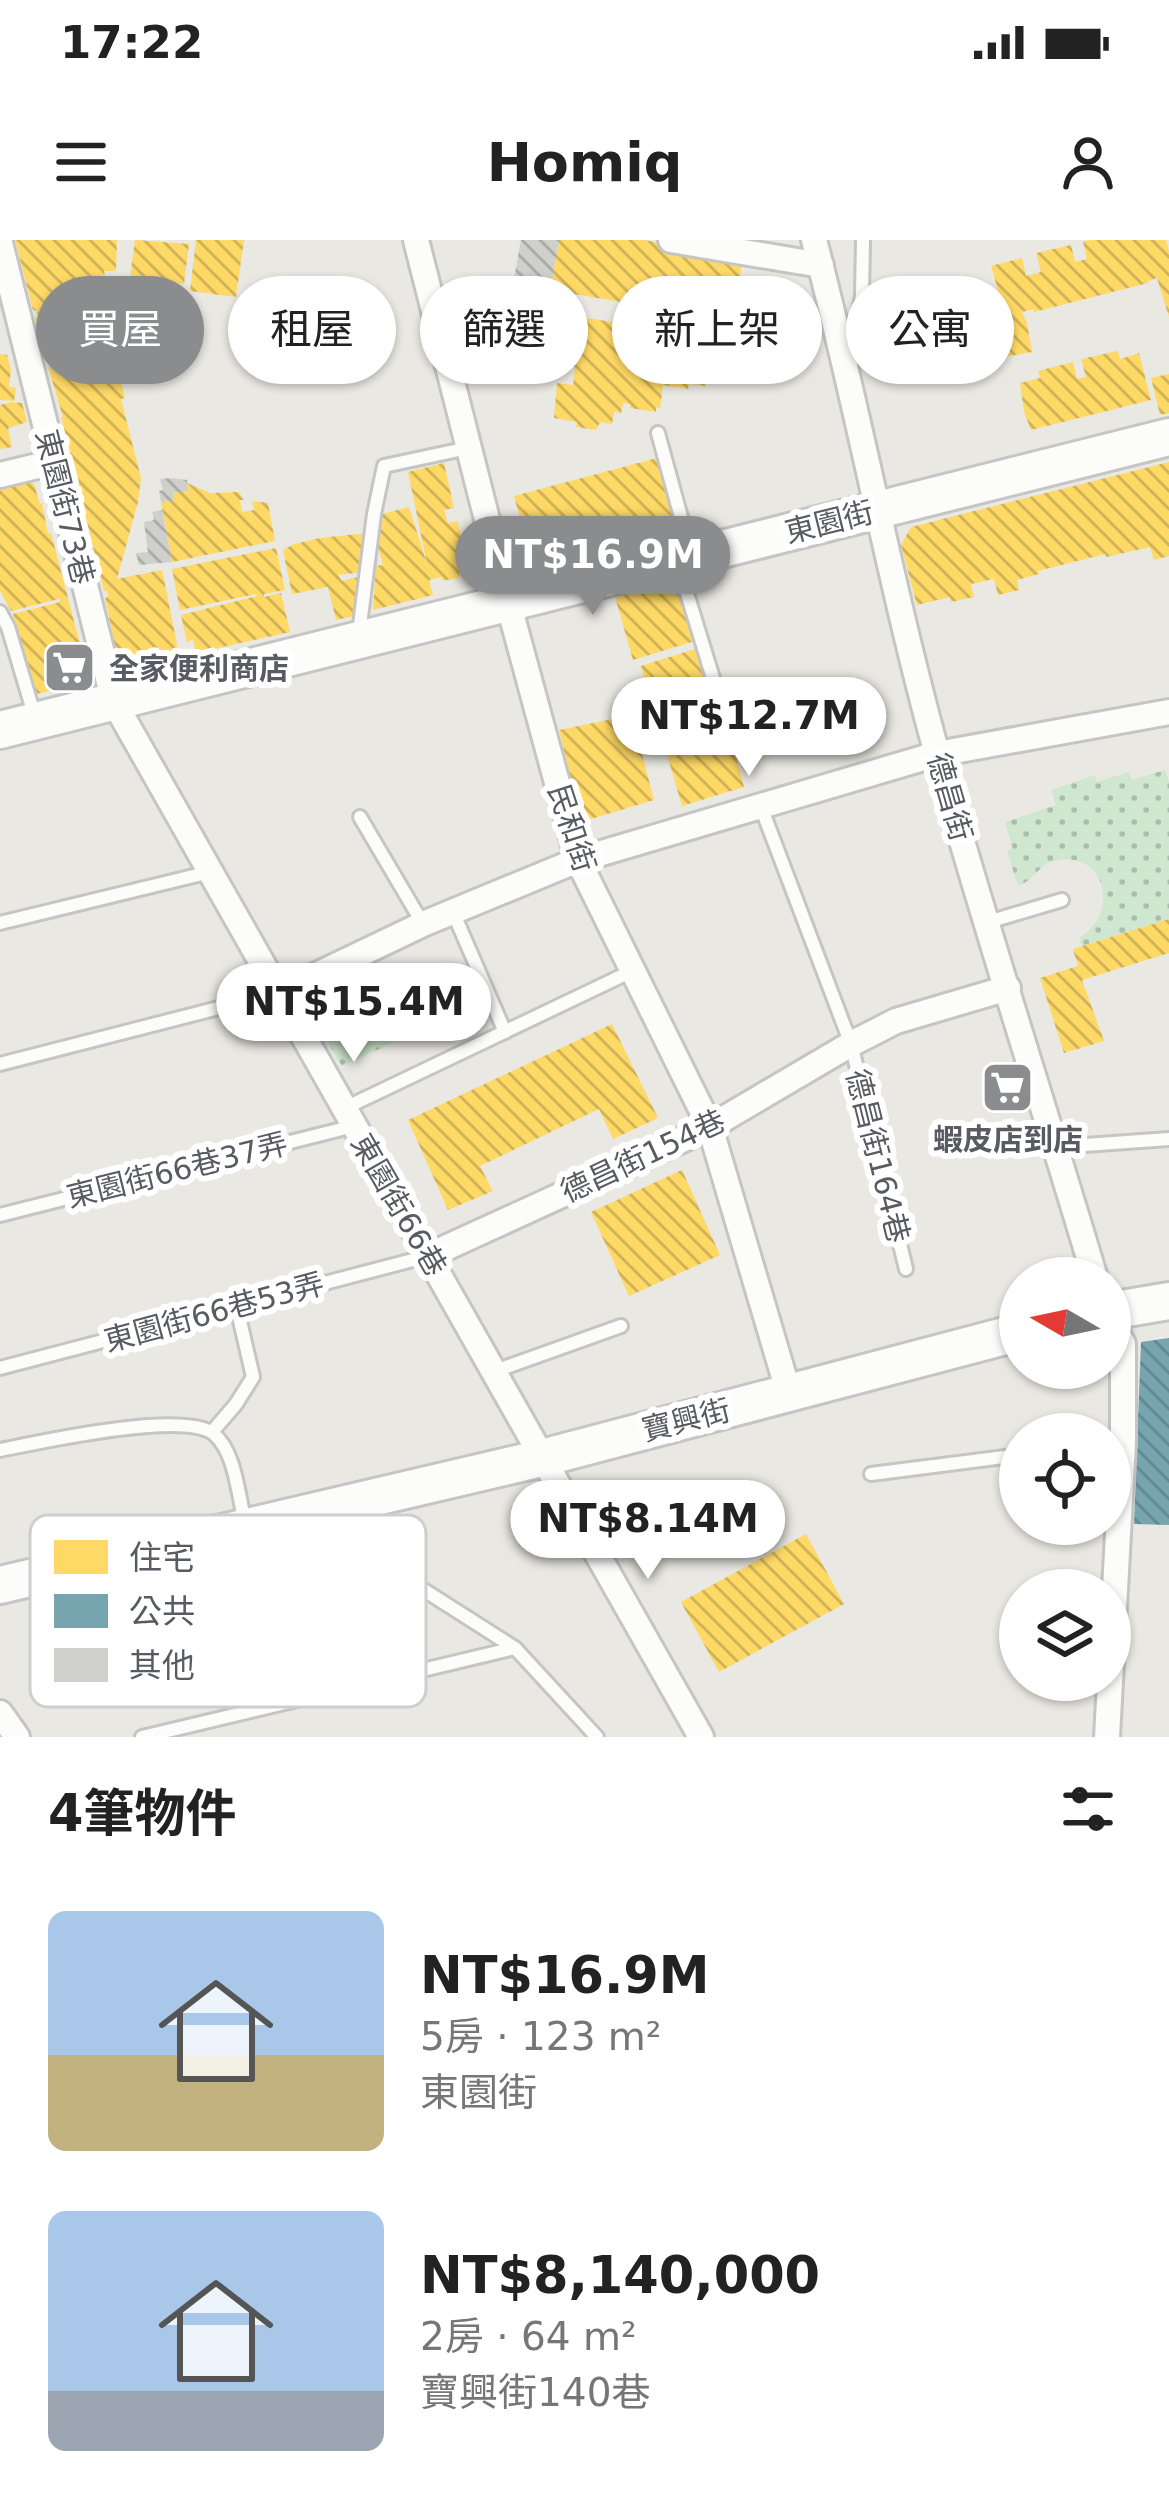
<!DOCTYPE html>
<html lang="zh-TW">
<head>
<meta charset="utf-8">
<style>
	:root { --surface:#fff; --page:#f2f2f2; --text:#222; --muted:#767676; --accent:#8b8c8e }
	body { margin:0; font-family:"DejaVu Sans","Noto Sans TC",sans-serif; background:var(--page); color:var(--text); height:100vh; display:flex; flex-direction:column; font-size:45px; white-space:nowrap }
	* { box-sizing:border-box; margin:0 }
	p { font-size:39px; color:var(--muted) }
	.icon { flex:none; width:66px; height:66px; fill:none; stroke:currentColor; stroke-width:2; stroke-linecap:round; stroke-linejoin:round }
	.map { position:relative; height:1497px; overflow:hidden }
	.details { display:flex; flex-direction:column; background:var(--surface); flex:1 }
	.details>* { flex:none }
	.top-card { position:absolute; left:36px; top:36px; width:1098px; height:108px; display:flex; gap:24px }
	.needle { width:78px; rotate:279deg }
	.tools { position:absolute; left:999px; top:1017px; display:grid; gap:24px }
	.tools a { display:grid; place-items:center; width:132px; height:132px; border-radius:50%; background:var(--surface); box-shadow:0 3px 9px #0004; font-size:60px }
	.price { position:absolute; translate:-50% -102px; padding:0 27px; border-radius:42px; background:#fff; color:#222; font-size:39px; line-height:78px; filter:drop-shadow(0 3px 6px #0008) }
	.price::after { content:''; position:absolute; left:50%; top:72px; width:36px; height:27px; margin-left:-18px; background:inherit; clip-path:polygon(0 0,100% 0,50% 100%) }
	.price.on { background:var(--accent); color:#fff }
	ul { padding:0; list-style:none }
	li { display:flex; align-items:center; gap:36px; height:300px; padding:0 48px }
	li span { display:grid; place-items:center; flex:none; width:336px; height:240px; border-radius:18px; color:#555 }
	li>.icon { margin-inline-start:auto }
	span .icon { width:144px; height:144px; fill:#fffc; stroke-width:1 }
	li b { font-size:51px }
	h2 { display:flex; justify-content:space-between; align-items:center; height:144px; padding:0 48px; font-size:51px }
	.pill { padding:0 42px; border-radius:54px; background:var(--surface); box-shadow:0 3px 9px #0004; font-size:42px; line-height:108px }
	.pill.on { background:var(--accent); color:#fff }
	.status { display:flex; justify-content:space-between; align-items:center; height:84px; padding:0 60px; background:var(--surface); direction:ltr }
	.status svg { height:33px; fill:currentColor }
	header { display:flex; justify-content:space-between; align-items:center; height:156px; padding:0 48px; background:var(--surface); font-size:54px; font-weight:800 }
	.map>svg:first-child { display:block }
</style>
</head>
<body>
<div class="status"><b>17:22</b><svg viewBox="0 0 49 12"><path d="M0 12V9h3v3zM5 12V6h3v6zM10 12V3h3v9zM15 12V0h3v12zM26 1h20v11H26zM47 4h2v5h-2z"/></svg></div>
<header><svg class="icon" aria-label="menu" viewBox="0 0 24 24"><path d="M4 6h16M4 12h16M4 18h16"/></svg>Homiq<svg class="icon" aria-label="person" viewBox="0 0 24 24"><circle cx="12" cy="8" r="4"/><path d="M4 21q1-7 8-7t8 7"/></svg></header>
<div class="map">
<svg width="1169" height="1497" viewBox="0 0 1169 1497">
	<defs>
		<pattern id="green-dots" width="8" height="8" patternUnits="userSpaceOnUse" patternTransform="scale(3)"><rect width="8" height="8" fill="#cfe6cf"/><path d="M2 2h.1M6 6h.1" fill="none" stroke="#abbdab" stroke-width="1.8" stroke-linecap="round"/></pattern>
		<pattern id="homes-back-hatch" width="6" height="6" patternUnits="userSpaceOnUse" patternTransform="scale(3)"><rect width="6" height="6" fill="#ffd966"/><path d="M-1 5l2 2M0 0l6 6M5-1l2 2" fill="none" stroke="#d1b357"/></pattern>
		<pattern id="public-back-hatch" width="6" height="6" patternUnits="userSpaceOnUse" patternTransform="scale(3)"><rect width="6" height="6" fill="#76a5af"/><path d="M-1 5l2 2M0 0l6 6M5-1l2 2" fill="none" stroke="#648992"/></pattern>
		<pattern id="building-back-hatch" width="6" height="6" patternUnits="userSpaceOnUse" patternTransform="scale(3)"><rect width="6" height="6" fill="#cfcfcb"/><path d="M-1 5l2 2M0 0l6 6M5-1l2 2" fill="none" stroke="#ababa8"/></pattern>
	</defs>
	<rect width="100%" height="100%" fill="#e9e8e2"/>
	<!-- green -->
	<g fill="url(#green-dots)">
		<path d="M 1165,530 L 1169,542 L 1169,679 L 1082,706 L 1079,698 C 1120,674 1107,612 1057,620 C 1039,623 1034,641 1018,646 L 1007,611 L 1013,609 L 1005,582 L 1056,565 L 1051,550 L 1095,535 L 1097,542 L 1129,532 L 1132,540 Z"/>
		<path d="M 360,730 L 394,802 L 342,826 L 307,768 L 314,750 Z"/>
	</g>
	<!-- homes -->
	<g fill="url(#homes-back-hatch)">
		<path d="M 15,0 L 117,0 L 116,31 L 104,31 L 105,37 L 114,37 L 118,51 L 115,52 L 126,99 L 125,110 L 127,120 L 122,130 L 125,140 L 121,141 L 125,158 L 121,159 L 141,238 L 138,262 L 117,339 L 162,330 L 180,419 L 140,428 L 118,421 L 105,358 L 108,357 L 107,351 L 104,351 L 61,177 L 63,177 L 48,127 L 51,127 L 48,117 L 46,118 L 35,77 L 38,77 L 37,71 L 33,70 Z"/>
		<path d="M 135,0 L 189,4 L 184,44 L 130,37 Z"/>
		<path d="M 196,0 L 244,0 L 236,57 L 190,51 Z"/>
		<path d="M 559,0 L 643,0 L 743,17 L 733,81 L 550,50 Z"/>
		<path d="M 1089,0 L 1166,0 L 1169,11 L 1169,77 L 1157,38 L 1148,41 L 1148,43 L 1034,72 L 1034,69 L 1022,72 L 1027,83 L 1032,112 L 989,120 L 986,107 L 980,109 L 972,78 L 978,76 L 973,56 L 998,50 L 991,26 L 1022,18 L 1026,36 L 1041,32 L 1036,13 L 1071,5 L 1075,22 L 1087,19 L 1083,2 Z"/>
		<path d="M 569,75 L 710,98 L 706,146 L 689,144 L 688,149 L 663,145 L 660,168 L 656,167 L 656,172 L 630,168 L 630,164 L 623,163 L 621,173 L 614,172 L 612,184 L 600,182 L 596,190 L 576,187 L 577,182 L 554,178 L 557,143 L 573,145 L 575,127 L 560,124 Z"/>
		<path d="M 1118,111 L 1120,119 L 1139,113 L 1151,160 L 1031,190 L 1024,172 L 1020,143 L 1040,138 L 1038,131 L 1073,122 L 1077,139 L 1086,137 L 1081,119 Z"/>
		<path d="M 0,114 L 7,115 L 11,130 L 9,147 L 16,148 L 14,161 L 0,160 Z"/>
		<path d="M 1169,134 L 1169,173 L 1160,175 L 1151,138 Z"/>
		<path d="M 12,162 L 22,163 L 27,182 L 8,188 L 12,207 L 0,209 L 0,165 Z"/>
		<path d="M 657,218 L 677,293 L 534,331 L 514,256 Z"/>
		<path d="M 1169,222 L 1169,316 L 1154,320 L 1150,307 L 1106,317 L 1105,314 L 1038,331 L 1039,334 L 1017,340 L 1019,350 L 998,355 L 994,339 L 971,344 L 974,357 L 951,362 L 950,357 L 917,365 L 901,305 L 911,287 Z"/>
		<path d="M 444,223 L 454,268 L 444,270 L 448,283 L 457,281 L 472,329 L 459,332 L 460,337 L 443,341 L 442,337 L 429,340 L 433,355 L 373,370 L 376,326 L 383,325 L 378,307 L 382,274 L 409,267 L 427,324 L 408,232 Z"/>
		<path d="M 29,241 L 34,244 L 40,264 L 42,263 L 48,294 L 51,293 L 87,431 L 79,444 L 37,454 L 13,374 L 60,362 L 59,359 L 11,371 L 0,351 L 0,248 Z"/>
		<path d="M 187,243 L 210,253 L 239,252 L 244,260 L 240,260 L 242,272 L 254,270 L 252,261 L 268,263 L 275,301 L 172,322 L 161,262 L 174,261 L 173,253 L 188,251 Z"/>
		<path d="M 367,293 L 363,332 L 338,335 L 342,341 L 358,337 L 354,376 L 336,380 L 328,347 L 292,354 L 283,310 L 294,304 L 320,298 Z"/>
		<path d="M 276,308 L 285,350 L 264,354 L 264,357 L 281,353 L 290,392 L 196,413 L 193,400 L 187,402 L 181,375 L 257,356 L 256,354 L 180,370 L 172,329 Z"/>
		<path d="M 675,333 L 698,400 L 633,420 L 613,350 Z"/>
		<path d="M 701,407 L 730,494 L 744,547 L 682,566 L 641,426 Z"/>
		<path d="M 632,475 L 654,560 L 581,582 L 559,490 Z"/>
		<path d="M 1169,679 L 1169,713 L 1082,740 L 1104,801 L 1064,813 L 1040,738 L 1078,726 L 1073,709 Z"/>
		<path d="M 612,784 L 658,878 L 613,899 L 599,869 L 480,926 L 493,951 L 448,970 L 408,880 Z"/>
		<path d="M 682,930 L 720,1015 L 629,1056 L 591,972 Z"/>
		<path d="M 806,1294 L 844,1364 L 719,1432 L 681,1362 Z"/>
	</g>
	<!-- public -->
	<path fill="url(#public-back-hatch)" d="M 1169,1098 L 1169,1285 L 1134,1284 L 1141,1102 Z"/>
	<!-- building -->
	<g fill="url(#building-back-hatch)">
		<path d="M 521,0 L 559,0 L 550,50 L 513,44 Z"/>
		<path d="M 172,238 L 187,240 L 188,251 L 173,253 L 174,261 L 161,262 L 159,251 L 163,250 L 160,239 Z"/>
		<path d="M 162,270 L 172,322 L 139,325 L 136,313 L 148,312 L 144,282 L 154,280 L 152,272 Z"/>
	</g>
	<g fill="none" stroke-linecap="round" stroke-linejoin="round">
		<defs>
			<g id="lane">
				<path d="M 851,125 L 862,55 L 863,0"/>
				<path d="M 658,193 L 690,310"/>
				<path d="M 678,324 L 732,500"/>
				<path d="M 0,372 L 8,387 L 34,474"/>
				<path d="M 359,393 L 374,274 L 384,226 L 468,208"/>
				<path d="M 761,567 L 851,804 L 906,1029"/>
				<path d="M 360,577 L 423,684"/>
				<path d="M 453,672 L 505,792"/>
				<path d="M 988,682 L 1062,660"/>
				<path d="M 0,683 L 210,632"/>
				<path d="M 0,824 L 277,753"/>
				<path d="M 345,868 L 632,731"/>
				<path d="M 1057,907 L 1169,899"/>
				<path d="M 0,975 L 354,886"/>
				<path d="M 0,1128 L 428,1016"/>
				<path d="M 495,1131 L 621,1086"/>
				<path d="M 212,1192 L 236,1164 L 253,1137 L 237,1068"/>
				<path d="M 0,1210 C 40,1202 184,1170 214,1194 C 236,1213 238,1256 245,1282"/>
				<path d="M 871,1234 L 1020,1215"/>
				<path d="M 314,1280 L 515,1408 L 597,1497"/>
				<path d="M 142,1497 L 515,1408"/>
			</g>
			<g id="street">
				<path d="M 416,0 L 508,362 L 578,620 L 710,887 L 789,1154"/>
				<path d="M 671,0 L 821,25"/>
				<path d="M 814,0 C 859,171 890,344 937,514 C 986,690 1043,863 1095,1038"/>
				<path d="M 0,3 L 114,462 L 701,1497"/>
				<path d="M 0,235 L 54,222"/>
				<path d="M 279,753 L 423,684 L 578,620 L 937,514 L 1169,472"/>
				<path d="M 428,1016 L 710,887 L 851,804 L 896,781 L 1008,748"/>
				<path d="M 0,1473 L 17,1497"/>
				<path d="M 1107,1497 L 1123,1202 L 1123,1104 L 1110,1080"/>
			</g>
			<g id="secondary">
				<path d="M 0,490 L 1169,197"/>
				<path d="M 1110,1071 L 1169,1061"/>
				<path d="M 0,1345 L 542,1218 L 1020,1092"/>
			</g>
		</defs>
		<!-- lane casing -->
		<use href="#lane" stroke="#c5c6c4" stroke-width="18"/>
		<!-- street casing -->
		<use href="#street" stroke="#c5c6c4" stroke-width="30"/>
		<!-- secondary casing -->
		<use href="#secondary" stroke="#c5c5c5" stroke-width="42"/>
		<!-- lane -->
		<use href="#lane" stroke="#fcfcfb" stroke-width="12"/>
		<!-- street -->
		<use href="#street" stroke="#fcfcfb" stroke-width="24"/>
		<!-- secondary -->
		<use href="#secondary" stroke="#fcfcfb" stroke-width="36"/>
	</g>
	<!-- icons -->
	<defs>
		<symbol id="supermarket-square" viewBox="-11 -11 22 22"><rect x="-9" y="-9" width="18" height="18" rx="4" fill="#8b8c8e" stroke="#fff"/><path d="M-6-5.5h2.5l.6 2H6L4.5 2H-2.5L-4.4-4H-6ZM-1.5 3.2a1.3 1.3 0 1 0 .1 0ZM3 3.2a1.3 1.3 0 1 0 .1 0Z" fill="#fff"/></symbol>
	</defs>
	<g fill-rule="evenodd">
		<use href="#supermarket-square" x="40" y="398" width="59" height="59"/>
		<use href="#supermarket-square" x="978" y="818" width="59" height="59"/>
	</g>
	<g text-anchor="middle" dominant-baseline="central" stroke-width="12" stroke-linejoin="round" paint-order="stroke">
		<!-- street labels -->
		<g font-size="30" fill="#585b61" stroke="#fff">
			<text transform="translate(65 267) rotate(76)">東園街73巷</text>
			<text transform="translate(829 282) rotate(-14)">東園街</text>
			<text transform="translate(950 557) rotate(74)">德昌街</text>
			<text transform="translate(572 588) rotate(72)">民和街</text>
			<text transform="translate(643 916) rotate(-25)">德昌街154巷</text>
			<text transform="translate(878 916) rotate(76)">德昌街164巷</text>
			<text transform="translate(177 930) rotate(-14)">東園街66巷37弄</text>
			<text transform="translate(399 965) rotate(60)">東園街66巷</text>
			<text transform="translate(214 1072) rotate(-15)">東園街66巷53弄</text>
			<text transform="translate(686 1180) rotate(-14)">寶興街</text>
		</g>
		<!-- poi labels -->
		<g font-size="30" font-weight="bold" fill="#585b61" stroke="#fff" text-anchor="start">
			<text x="109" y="428">全家便利商店</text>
			<text x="1008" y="899" text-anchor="middle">蝦皮店到店</text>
		</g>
	</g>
	<!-- legend -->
	<rect x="30" y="1275" width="396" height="192" rx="18" fill="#fff" stroke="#cdced0" stroke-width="3"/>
	<rect x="54" y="1300" width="54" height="34" fill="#ffd966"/>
	<rect x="54" y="1354" width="54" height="34" fill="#76a5af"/>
	<rect x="54" y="1408" width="54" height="34" fill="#cfcfcb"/>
	<g font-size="33" fill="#585b61">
		<text x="129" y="1329">住宅</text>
		<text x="129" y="1383">公共</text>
		<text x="129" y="1437">其他</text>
	</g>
</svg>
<div class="tools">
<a><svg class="needle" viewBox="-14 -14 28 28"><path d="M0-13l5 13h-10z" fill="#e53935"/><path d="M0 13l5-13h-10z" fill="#767676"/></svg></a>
<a><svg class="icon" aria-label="locate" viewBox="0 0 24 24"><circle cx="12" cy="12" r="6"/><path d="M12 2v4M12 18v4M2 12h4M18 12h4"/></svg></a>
<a><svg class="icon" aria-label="layers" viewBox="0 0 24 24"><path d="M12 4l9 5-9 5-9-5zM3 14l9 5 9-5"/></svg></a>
</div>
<b class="price on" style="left:593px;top:378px">NT$16.9M</b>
<b class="price" style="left:749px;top:539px">NT$12.7M</b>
<b class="price" style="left:354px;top:825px">NT$15.4M</b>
<b class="price" style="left:648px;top:1342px">NT$8.14M</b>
<div class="top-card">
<a class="pill on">買屋</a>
<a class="pill">租屋</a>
<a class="pill">篩選</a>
<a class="pill">新上架</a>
<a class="pill">公寓</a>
</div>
</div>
<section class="details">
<h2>4筆物件<svg class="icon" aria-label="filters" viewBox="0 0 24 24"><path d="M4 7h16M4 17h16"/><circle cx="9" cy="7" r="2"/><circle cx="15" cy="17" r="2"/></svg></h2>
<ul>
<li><span style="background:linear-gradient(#a9c7e8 60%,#c2b280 0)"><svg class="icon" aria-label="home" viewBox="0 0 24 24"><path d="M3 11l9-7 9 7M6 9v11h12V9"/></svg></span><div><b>NT$16.9M</b><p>5房 · 123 m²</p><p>東園街</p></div></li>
<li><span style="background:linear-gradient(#a9c7e8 75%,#9aa5b1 0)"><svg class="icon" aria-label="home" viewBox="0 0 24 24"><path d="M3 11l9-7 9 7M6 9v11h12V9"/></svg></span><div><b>NT$8,140,000</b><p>2房 · 64 m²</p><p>寶興街140巷</p></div></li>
</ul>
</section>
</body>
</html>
